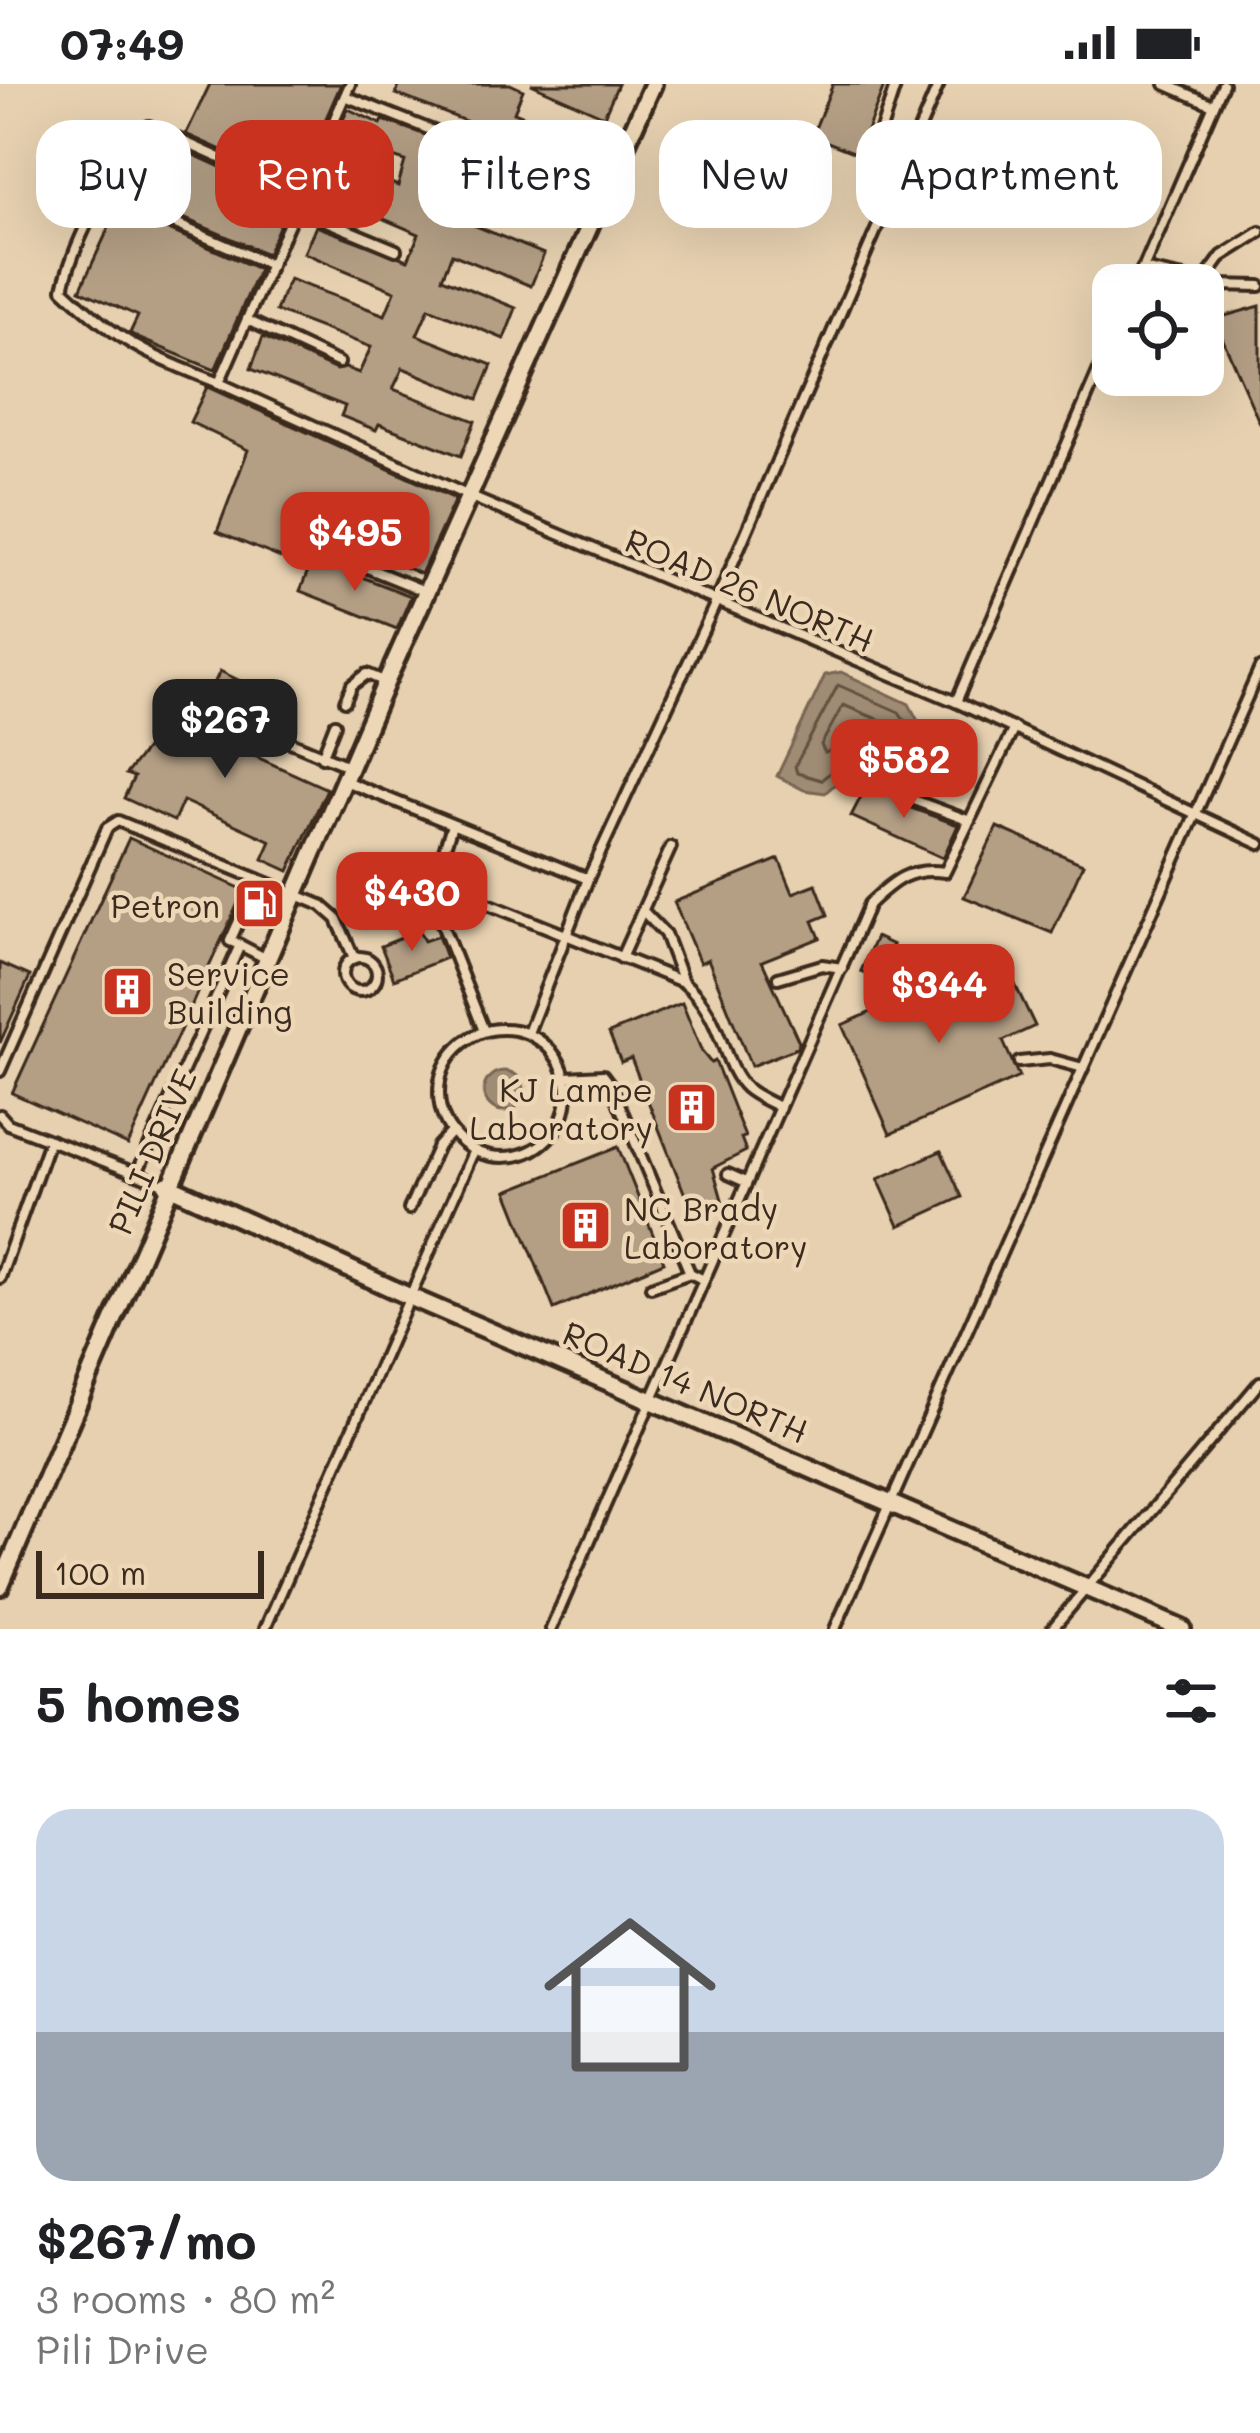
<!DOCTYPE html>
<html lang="en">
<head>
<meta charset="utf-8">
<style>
	:root { --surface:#fff; --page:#f6f6f6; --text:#202124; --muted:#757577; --accent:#c8321e }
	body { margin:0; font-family:Mali,sans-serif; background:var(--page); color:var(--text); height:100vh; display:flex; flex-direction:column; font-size:45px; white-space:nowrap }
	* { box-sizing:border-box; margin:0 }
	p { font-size:39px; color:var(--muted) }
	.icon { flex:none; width:66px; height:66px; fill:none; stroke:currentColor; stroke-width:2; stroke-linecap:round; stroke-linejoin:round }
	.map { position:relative; height:1545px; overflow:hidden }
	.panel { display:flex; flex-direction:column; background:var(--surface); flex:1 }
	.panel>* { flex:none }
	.hud { position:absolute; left:36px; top:36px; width:1188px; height:108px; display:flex; gap:24px }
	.controls { position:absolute; left:1092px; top:180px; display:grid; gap:24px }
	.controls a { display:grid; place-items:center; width:132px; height:132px; border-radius:24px; background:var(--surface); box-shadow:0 12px 48px #0002; font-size:60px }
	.scale { position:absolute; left:36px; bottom:30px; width:228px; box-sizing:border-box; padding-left:12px; border:6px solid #3b2a1e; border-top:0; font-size:33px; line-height:42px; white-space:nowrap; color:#3b2a1e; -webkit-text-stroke:9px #edd7b6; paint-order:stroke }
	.price { position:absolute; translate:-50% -102px; padding:0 27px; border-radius:24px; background:var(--accent); color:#fff; font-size:39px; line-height:78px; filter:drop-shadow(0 3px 6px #0008) }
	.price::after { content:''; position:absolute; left:50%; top:72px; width:36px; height:27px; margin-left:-18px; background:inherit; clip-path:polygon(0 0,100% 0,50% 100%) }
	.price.selected { background:#222; color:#fff }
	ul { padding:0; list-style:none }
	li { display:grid; align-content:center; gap:24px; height:636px; padding:0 36px }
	li span { display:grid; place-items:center; height:372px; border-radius:36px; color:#555 }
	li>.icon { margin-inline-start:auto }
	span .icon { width:216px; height:216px; fill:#fffc; stroke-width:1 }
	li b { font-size:51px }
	h2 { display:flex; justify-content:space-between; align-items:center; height:144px; padding:0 36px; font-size:51px }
	.tag { padding:0 42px; border-radius:36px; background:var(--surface); box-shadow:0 12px 48px #0002; font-size:42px; line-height:108px }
	.tag.selected { background:var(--accent); color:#fff }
	.status { display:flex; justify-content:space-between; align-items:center; height:84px; padding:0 60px; background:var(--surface); direction:ltr }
	.status svg { height:33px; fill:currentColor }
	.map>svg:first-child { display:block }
</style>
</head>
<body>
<div class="status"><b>07:49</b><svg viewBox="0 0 49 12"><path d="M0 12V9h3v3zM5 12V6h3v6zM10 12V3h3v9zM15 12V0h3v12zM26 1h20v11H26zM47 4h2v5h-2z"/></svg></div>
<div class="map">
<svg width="1260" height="1545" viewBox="0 0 1260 1545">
	<rect width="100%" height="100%" fill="#e6d0b0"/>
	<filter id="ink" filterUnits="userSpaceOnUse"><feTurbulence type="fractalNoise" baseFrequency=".00833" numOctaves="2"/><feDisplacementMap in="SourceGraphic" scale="24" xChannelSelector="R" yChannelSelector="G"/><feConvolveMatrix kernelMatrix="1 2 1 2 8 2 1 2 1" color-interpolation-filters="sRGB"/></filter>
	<g filter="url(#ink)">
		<!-- water -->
		<g fill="#a08c74" stroke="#786552" stroke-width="3">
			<path d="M 841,588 L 909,620 L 918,637 L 959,646 L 966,656 L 949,699 L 882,675 L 848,689 L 825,709 L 804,706 L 777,692 L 825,591 Z"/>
			<circle cx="504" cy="1007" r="20"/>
		</g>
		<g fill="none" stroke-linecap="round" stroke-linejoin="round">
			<!-- shore -->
			<g stroke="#635140" stroke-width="3">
				<path d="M 838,601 L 899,628 L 913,648 L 948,656 L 951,662 L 943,680 L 937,682 C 881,663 871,655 821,696 L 797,689 L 795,682 Z"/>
				<path d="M 843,621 L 882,637 L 885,645 L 825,669 L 821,661 Z"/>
			</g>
		</g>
		<!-- building -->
		<g fill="#b49f85" stroke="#3b2a1e" stroke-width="3">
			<path d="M 210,0 L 341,0 L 297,100 L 186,50 Z"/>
			<path d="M 400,0 L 510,0 L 523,6 L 514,28 L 590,58 L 579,87 L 501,56 L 490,82 L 566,110 L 555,140 L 477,112 L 466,138 L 544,170 L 531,202 L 452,170 L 442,194 L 516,224 L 504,255 L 429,224 L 417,251 L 492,281 L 478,315 L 403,284 L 393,305 L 475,337 L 461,372 L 379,340 L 376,346 L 341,332 L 345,322 L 251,285 L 263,253 L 336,286 L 346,284 L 359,289 L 371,263 L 276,227 L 289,195 L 385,231 L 395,207 L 304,169 L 316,142 L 408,176 L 419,150 L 330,112 L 345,79 L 398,102 L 405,77 L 335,54 L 348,25 L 381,40 L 383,36 L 458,62 L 468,38 L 396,10 Z"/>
			<path d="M 531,0 L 618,0 L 604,32 Z"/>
			<path d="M 833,0 L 885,0 L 858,70 L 812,52 Z"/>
			<path d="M 152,52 L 291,115 L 267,170 L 127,110 Z"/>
			<path d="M 118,124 L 259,185 L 215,286 L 140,255 L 130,249 L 138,232 L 80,206 Z"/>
			<path d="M 1260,222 L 1260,340 L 1214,235 Z"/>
			<path d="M 207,303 L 455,415 L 421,490 L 296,437 L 281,474 L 217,448 L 248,366 L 190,338 Z"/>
			<path d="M 313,474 L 411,512 L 397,545 L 300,507 Z"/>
			<path d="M 220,587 L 242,598 L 215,654 L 327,705 L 289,787 L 263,775 L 271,757 L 183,717 L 174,737 L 124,714 L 134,693 L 126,690 L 169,636 L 191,648 Z"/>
			<path d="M 869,697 L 893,708 L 897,719 L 958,741 L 943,774 L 851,732 Z"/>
			<path d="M 997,743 L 1083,780 L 1052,849 L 964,813 Z"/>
			<path d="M 129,754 L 244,806 L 128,1061 L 12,1009 Z"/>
			<path d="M 779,775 L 793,809 L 816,800 L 828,831 L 813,837 L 820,854 L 762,877 L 799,958 L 797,964 L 751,982 L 708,875 L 700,879 L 674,818 Z"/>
			<path d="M 419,847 L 424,857 L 438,852 L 446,874 L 394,895 L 381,862 Z"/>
			<path d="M 876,853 L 893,861 L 877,895 L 861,887 Z"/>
			<path d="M 0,879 L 30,892 L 0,959 Z"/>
			<path d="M 970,884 L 978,902 L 1009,888 L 1035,942 L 1003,957 L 1019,993 L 890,1050 L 842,941 Z"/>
			<path d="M 682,919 L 702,968 L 711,979 L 715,977 L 745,1053 L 741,1054 L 746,1067 L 713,1084 L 723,1119 L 693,1131 L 631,974 L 621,978 L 609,949 Z"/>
			<path d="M 618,1063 L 664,1178 L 554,1225 L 507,1107 Z"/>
			<path d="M 941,1067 L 962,1113 L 899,1142 L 878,1095 Z"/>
		</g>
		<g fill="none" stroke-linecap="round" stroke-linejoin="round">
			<defs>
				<g id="lane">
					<path d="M 896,0 L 875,64 L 905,79"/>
					<path d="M 1165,0 L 1213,21"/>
					<path d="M 345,12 L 446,52"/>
					<path d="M 106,110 L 271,181"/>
					<path d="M 302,111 L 149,42 C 117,72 72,162 63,205 C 121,260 146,270 219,299 C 263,200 306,100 350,0"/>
					<path d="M 295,124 L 396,166"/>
					<path d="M 1142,185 L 1217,201 L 1260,202"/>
					<path d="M 1203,198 L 1222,172 L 1260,148"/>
					<path d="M 1136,201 L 1223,0"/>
					<path d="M 247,236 L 339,279"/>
					<path d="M 219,299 L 471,413 L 956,618 L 1260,760"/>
					<path d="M 318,464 L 427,508"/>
					<path d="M 345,617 L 352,601 L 367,590 L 386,598"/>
					<path d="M 956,618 L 1113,253"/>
					<path d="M 233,634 L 348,682"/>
					<path d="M 322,673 L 335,640"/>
					<path d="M 345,697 L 588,795"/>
					<path d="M 900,711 L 970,737"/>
					<path d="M 452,741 L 430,810 L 484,947"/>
					<path d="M 431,797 L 683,898 C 724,932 721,981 746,1004 C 755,1012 768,1017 779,1023"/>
					<path d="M 643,827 L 665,850 L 683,898"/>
					<path d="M 240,861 L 265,874"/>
					<circle cx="360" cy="890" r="17"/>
					<path d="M 621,874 L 671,763"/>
					<path d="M 778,894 L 822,881 L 842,884"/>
					<circle cx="503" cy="1009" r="64"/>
					<path d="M 528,949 L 588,795 L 717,516 L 939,0"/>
					<path d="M 1019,978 L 1050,975 L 1083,984"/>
					<path d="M 0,987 L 107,744 L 118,737 L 321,821 L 337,835 L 354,874"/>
					<path d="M 566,993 L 603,991 L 612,1003 L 690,1189 L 702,1195"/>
					<path d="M 0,1031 L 8,1040 L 166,1101"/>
					<path d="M 137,1089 L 240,861 L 230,857 L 258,795"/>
					<path d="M 728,1090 L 746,1098"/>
					<path d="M 409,1125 L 438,1062 L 451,1048"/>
					<path d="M 0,1194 L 49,1057"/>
					<path d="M 651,1203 L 690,1189"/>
					<path d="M 265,1545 L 474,1066"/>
					<path d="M 551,1545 L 869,820 C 894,796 910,783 945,788 L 1014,644"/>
					<path d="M 835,1545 L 1260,584"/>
					<path d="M 1052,1545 L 1260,1298"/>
				</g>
				<g id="street">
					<path d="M 167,1101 L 408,1212 L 1182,1545"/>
					<path d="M 0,1502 L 386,598 L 653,0"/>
				</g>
			</defs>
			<!-- lane casing -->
			<use href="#lane" stroke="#3b2a1e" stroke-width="16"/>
			<!-- street casing -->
			<use href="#street" stroke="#3b2a1e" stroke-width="24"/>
			<!-- lane -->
			<use href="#lane" stroke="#edd7b6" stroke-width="8"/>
			<!-- street -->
			<use href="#street" stroke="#edd7b6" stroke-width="15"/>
		</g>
	</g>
	<!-- icons -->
	<defs>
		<symbol id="fuel-square" viewBox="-11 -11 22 22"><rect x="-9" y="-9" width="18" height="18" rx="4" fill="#c8321e" stroke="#edd7b6"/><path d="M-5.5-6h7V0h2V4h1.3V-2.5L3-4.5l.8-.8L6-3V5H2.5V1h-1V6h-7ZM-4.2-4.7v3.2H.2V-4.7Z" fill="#fff"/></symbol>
		<symbol id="building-square" viewBox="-11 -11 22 22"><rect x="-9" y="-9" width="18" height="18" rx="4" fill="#c8321e" stroke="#edd7b6"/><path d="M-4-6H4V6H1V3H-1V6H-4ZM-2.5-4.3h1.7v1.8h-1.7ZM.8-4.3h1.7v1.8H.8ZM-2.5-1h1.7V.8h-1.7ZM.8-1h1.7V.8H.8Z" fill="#fff"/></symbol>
	</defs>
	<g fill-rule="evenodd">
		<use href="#fuel-square" x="230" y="790" width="59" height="59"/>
		<use href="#building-square" x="98" y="878" width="59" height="59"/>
		<use href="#building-square" x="662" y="994" width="59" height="59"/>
		<use href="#building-square" x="556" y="1112" width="59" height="59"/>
	</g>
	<g text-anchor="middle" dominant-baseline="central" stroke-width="9" stroke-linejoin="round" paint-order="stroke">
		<!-- street labels -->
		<g font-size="33" fill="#3b2a1e" stroke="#edd7b6">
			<text transform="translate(750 505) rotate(23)">ROAD 26 NORTH</text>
			<text transform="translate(151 1067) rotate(-67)">PILI DRIVE</text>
			<text transform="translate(686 1297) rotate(23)">ROAD 14 NORTH</text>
		</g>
		<!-- poi labels -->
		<g font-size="33" fill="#3b2a1e" stroke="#edd7b6" text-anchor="end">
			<text x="220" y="820">Petron</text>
			<text x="167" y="888" text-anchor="start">Service<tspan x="167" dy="38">Building</tspan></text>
			<text x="653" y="1004">KJ Lampe<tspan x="653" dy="38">Laboratory</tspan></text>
			<text x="624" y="1123" text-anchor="start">NC Brady<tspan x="624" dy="38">Laboratory</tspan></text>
		</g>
	</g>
</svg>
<div class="controls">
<a><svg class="icon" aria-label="locate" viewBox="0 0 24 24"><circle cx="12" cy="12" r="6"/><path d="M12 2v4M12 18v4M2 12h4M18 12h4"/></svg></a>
</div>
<div class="scale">100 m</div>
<b class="price" style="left:355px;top:510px">$495</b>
<b class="price selected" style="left:225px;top:697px">$267</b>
<b class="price" style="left:904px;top:737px">$582</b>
<b class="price" style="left:412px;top:870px">$430</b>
<b class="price" style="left:939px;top:962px">$344</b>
<div class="hud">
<a class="tag">Buy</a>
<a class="tag selected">Rent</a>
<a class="tag">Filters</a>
<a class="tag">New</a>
<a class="tag">Apartment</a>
</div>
</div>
<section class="panel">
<h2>5 homes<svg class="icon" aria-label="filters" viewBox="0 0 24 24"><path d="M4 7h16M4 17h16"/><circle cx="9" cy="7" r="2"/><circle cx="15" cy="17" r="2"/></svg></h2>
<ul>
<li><span style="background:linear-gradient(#c9d6e8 60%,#9aa5b1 0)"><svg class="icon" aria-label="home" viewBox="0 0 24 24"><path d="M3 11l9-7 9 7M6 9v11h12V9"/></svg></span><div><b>$267/mo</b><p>3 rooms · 80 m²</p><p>Pili Drive</p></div></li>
</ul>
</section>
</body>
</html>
